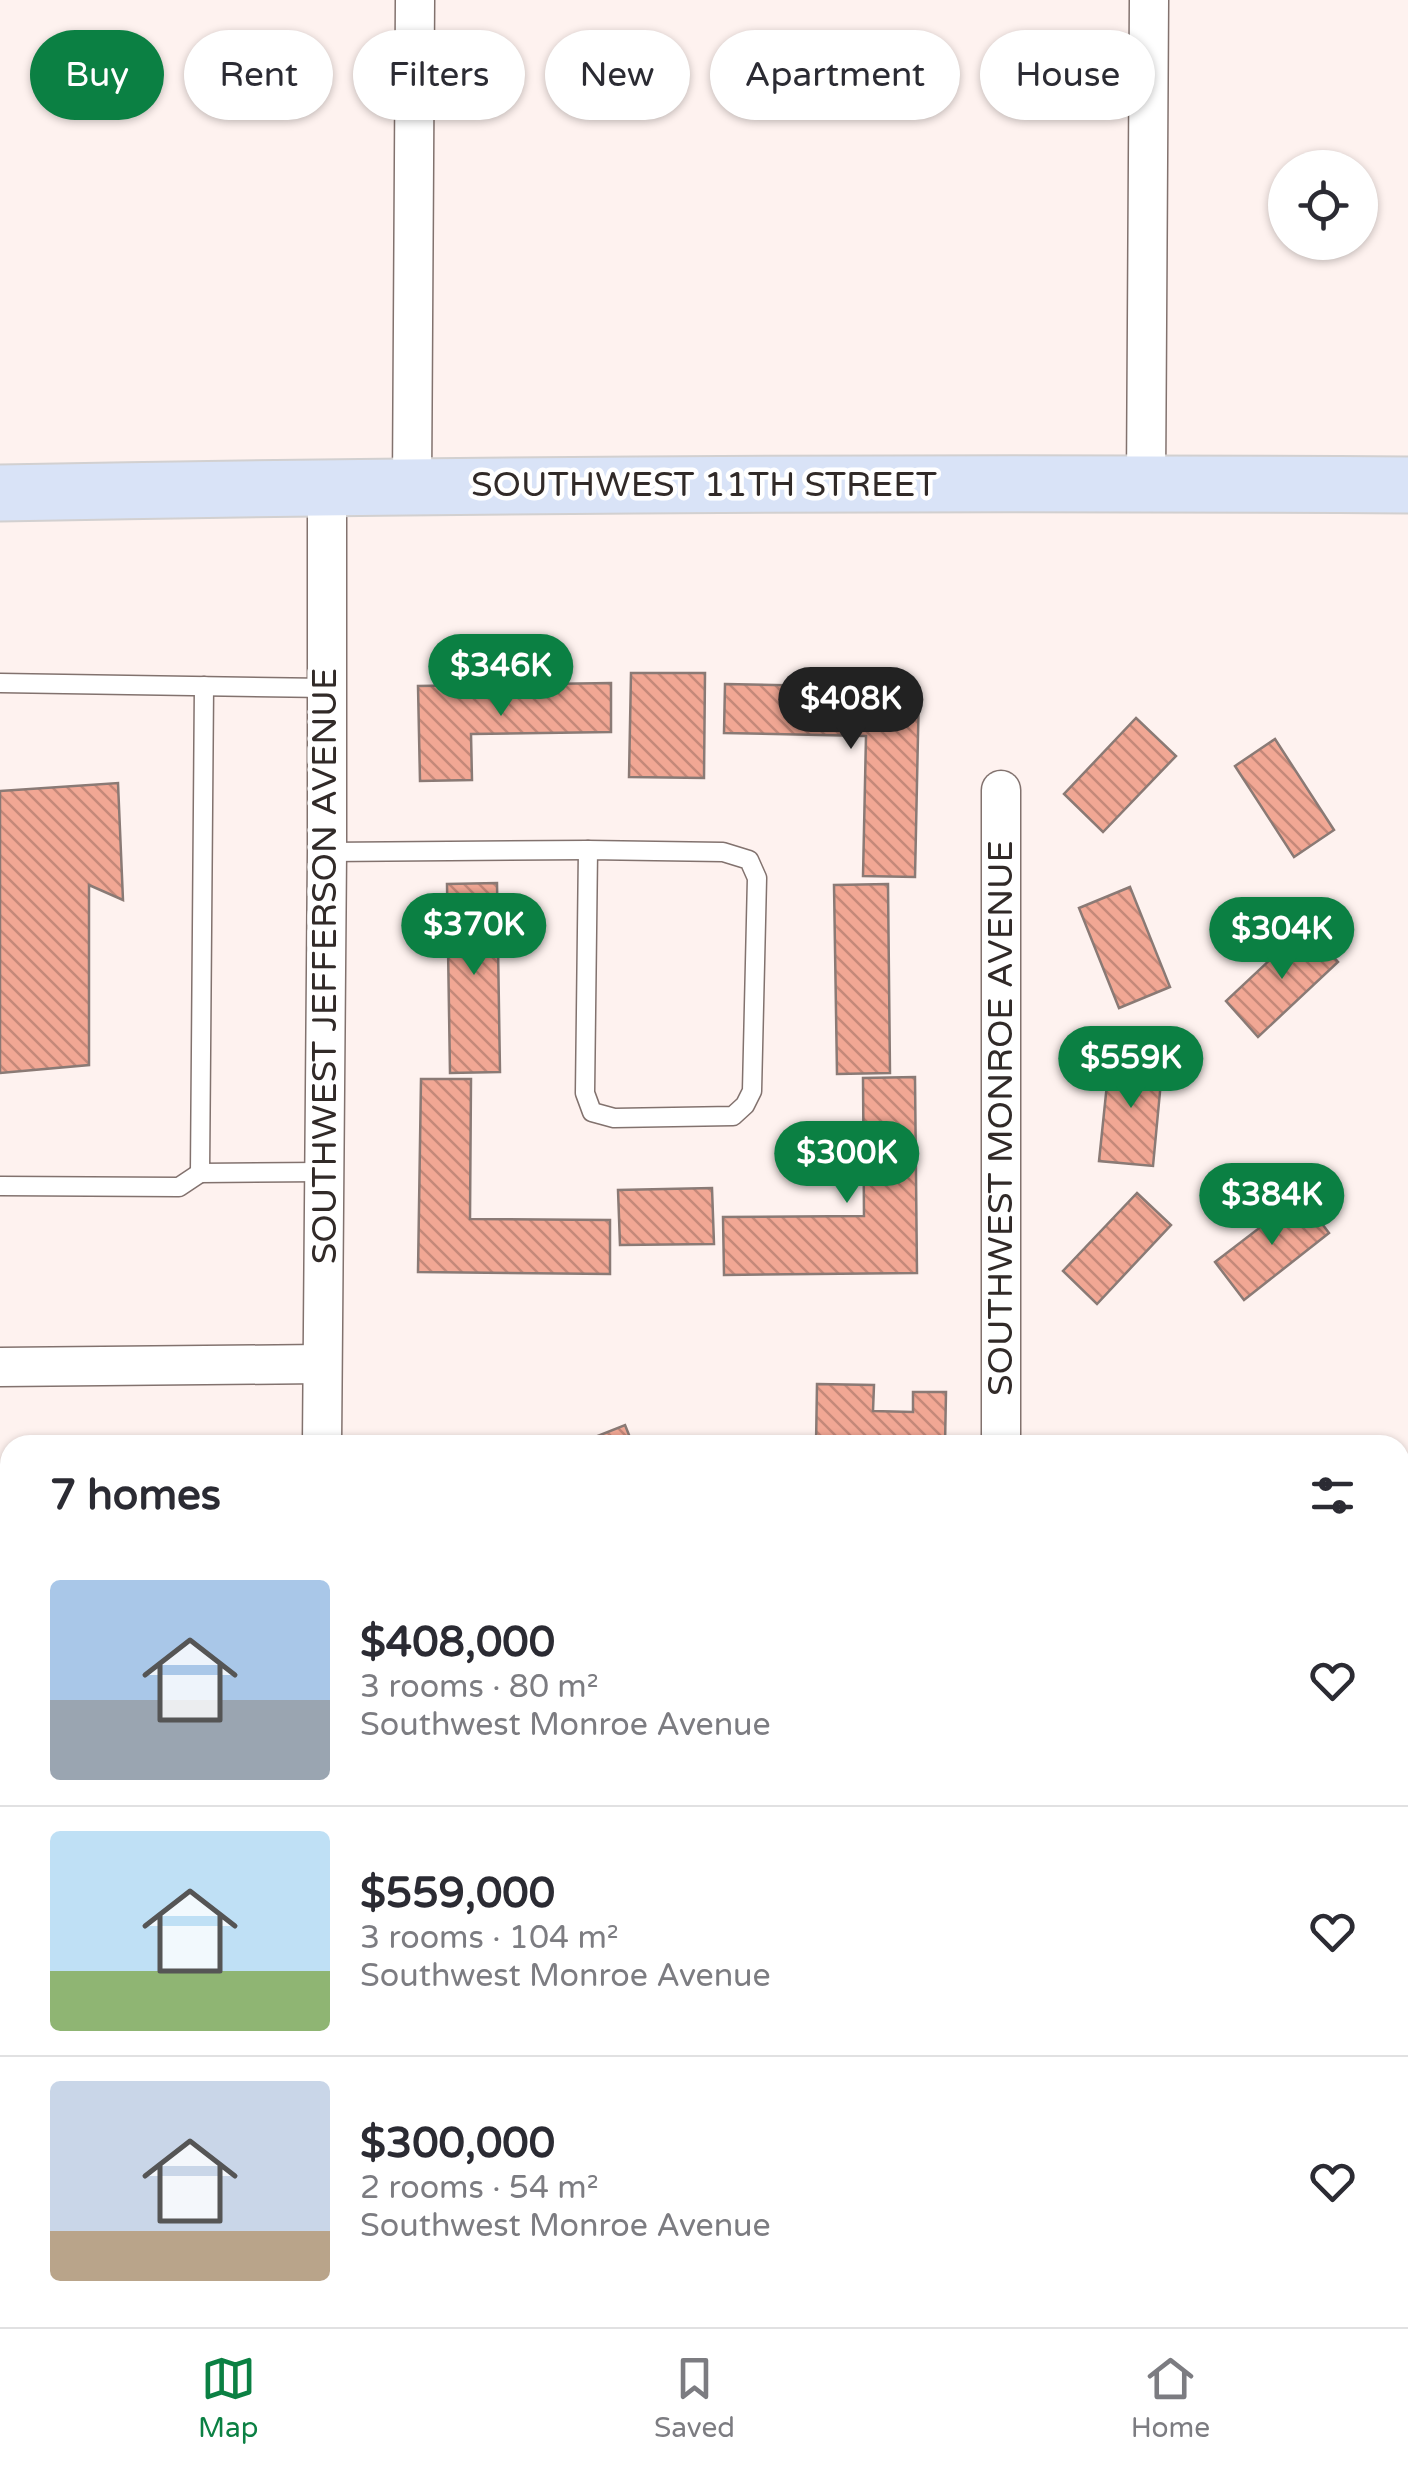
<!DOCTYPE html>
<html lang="en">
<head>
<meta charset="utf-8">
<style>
	:root { --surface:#fff; --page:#f7f7f7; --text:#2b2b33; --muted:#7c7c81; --line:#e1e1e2; --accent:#0b8043 }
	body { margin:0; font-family:"Varela Round",sans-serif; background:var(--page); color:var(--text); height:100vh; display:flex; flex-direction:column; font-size:38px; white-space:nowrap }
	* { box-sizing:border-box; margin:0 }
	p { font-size:32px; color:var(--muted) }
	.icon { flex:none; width:55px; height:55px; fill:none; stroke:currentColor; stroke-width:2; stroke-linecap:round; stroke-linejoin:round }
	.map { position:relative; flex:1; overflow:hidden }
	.drawer { position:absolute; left:0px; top:1435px; width:1410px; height:892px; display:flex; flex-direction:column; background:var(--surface); border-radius:30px 30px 0 0; box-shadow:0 2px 8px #0004 }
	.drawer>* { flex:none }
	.guide { position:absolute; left:30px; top:30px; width:1350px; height:90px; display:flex; gap:20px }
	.fabs { position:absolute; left:1268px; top:150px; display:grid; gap:20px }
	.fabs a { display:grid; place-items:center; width:110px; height:110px; border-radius:50%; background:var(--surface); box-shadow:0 2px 8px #0004; font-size:50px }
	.price { position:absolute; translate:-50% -85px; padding:0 22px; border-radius:35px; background:var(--accent); color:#fff; font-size:32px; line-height:65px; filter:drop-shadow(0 2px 5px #0008) }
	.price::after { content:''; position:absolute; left:50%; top:60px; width:30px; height:22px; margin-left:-15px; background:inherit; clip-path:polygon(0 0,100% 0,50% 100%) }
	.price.current { background:#222; color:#fff }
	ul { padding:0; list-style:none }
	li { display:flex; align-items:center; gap:30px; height:250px; padding:0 50px }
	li+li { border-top:2px solid var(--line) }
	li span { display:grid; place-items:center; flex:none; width:280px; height:200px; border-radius:10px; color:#555 }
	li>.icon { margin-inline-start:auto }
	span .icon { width:120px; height:120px; fill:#fffc; stroke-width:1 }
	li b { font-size:42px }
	h2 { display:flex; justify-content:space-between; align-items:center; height:120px; padding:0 50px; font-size:42px }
	.pill { padding:0 35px; border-radius:45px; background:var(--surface); box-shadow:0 2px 8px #0004; font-size:35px; line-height:90px }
	.pill.current { background:var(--accent); color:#fff }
	.tab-bar { display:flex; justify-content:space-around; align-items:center; height:140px; border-top:2px solid var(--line); background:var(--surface); font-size:28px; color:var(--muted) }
	.tab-bar a { display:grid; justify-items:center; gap:5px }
	.tab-bar .current { color:var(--accent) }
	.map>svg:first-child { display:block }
</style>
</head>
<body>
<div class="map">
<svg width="1408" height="2327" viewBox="0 0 1408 2327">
	<defs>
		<pattern id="building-back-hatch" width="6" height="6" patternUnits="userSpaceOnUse" patternTransform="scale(2.5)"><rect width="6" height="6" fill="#f1a794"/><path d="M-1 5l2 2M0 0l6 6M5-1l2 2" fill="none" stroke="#c48879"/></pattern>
	</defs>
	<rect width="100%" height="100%" fill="#fef2ef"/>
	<!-- building -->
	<g fill="url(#building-back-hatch)" stroke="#8a7a75" stroke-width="2.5">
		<path d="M 631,673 L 705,673 L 704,778 L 629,777 Z"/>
		<path d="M 611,683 L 611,732 L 471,734 L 472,780 L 420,781 L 418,686 Z"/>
		<path d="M 725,684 L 919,688 L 915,877 L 863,876 L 866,736 L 724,733 Z"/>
		<path d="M 1136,718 L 1176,756 L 1103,832 L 1064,794 Z"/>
		<path d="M 1275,739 L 1334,830 L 1294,857 L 1235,766 Z"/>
		<path d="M 118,783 L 123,900 L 89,885 L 89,1065 L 0,1073 L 0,791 Z"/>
		<path d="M 497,883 L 500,1072 L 450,1073 L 447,884 Z"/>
		<path d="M 888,884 L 890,1073 L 837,1074 L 834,885 Z"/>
		<path d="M 1130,887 L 1170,987 L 1119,1008 L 1079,908 Z"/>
		<path d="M 1306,926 L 1338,962 L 1258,1037 L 1226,1001 Z"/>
		<path d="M 1110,1055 L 1163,1060 L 1153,1166 L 1099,1161 Z"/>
		<path d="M 915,1077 L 917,1273 L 724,1275 L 723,1217 L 864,1216 L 863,1078 Z"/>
		<path d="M 421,1079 L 471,1079 L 470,1219 L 610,1220 L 610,1274 L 418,1272 Z"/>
		<path d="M 712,1188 L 714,1244 L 620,1245 L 618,1190 Z"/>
		<path d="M 1137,1193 L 1171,1225 L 1097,1304 L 1063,1271 Z"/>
		<path d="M 1301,1196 L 1329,1233 L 1244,1300 L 1215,1262 Z"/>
		<path d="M 817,1384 L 874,1385 L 873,1411 L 913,1412 L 913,1392 L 946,1392 L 945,1445 L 816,1445 Z"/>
		<path d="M 625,1425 L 633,1445 L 575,1445 Z"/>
		<path d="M 832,2318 L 898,2318 L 898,2327 L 833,2327 Z"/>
	</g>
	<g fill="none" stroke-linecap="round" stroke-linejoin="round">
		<defs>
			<g id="service">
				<path d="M 0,683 L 327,688"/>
				<path d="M 204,686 L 200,1173 L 323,1172"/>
				<path d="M 588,850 L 723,852 L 749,860 L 757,878 L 752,1091 L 745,1105 L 733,1116 L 614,1118 L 592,1112 L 585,1093 Z"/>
				<path d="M 327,852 L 588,850"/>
				<path d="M 0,1186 L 179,1187 L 200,1173"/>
			</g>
			<g id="minor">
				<path d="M 1146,484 L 1149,0"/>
				<path d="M 412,486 L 415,0"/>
				<path d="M 1001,790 L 1001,1445"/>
				<path d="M 0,1367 L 321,1364"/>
				<path d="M 322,1445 L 327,852 L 327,487"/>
				<path d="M 0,2231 L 10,2231"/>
				<path d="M 1004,2318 L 1004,2327"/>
				<path d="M 1211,2318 L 1219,2327"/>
				<path d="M 326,2327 L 326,2318"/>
			</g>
			<path id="primary" d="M 0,493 C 469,484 939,482 1408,485"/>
		</defs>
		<!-- service casing -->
		<use href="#service" stroke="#82726e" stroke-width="21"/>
		<!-- minor casing -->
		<use href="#minor" stroke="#82726e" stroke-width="41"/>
		<!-- primary casing -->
		<use href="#primary" stroke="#d2d0d0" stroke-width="59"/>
		<!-- service -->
		<use href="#service" stroke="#fff" stroke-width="18"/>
		<!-- minor -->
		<use href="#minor" stroke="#fff" stroke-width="38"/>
		<!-- primary -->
		<use href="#primary" stroke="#d9e3f7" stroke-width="55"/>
	</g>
	<g text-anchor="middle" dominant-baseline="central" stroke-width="9" stroke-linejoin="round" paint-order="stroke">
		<!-- street labels -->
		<g font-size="35" fill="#312a28" stroke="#fff">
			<text x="704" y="485">SOUTHWEST 11TH STREET</text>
			<text transform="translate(325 966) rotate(-90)">SOUTHWEST JEFFERSON AVENUE</text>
			<text transform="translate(1001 1118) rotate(-90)">SOUTHWEST MONROE AVENUE</text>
		</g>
	</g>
</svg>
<div class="fabs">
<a><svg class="icon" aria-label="locate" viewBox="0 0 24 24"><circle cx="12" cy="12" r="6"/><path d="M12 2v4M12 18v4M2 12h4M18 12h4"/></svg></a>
</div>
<b class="price" style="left:501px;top:719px">$346K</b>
<b class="price current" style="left:851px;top:752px">$408K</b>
<b class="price" style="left:474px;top:978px">$370K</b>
<b class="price" style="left:1282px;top:982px">$304K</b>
<b class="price" style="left:1131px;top:1111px">$559K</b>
<b class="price" style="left:847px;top:1206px">$300K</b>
<b class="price" style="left:1272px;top:1248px">$384K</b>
<div class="guide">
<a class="pill current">Buy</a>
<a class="pill">Rent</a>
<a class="pill">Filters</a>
<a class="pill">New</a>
<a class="pill">Apartment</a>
<a class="pill">House</a>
</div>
<section class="drawer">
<h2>7 homes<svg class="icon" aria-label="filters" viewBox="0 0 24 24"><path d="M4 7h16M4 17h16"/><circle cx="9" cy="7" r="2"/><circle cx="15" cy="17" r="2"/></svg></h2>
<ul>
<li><span style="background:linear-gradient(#a9c7e8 60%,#9aa5b1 0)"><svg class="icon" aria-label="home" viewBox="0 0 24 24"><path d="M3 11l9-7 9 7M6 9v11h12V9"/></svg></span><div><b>$408,000</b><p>3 rooms · 80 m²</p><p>Southwest Monroe Avenue</p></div><svg class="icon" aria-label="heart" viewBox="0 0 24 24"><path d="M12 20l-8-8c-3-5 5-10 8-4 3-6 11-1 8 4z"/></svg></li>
<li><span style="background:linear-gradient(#bfe0f5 70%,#8fb573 0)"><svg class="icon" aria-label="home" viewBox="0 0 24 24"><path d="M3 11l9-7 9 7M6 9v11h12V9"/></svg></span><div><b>$559,000</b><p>3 rooms · 104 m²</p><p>Southwest Monroe Avenue</p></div><svg class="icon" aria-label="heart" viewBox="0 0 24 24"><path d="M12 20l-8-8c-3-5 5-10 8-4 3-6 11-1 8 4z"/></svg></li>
<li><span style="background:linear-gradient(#c9d6e8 75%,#b9a48a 0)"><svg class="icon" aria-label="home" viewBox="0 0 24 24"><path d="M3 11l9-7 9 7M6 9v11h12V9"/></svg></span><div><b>$300,000</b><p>2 rooms · 54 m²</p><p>Southwest Monroe Avenue</p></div><svg class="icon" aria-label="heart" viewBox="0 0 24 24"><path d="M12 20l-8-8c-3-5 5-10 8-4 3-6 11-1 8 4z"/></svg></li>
</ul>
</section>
</div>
<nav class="tab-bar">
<a class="current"><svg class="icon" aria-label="map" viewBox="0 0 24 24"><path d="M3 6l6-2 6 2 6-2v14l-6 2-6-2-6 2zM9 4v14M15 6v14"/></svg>Map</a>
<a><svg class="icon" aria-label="saved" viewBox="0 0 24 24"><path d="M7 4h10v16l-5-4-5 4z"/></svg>Saved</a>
<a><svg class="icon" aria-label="home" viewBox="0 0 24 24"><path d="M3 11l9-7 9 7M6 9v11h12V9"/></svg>Home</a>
</nav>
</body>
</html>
